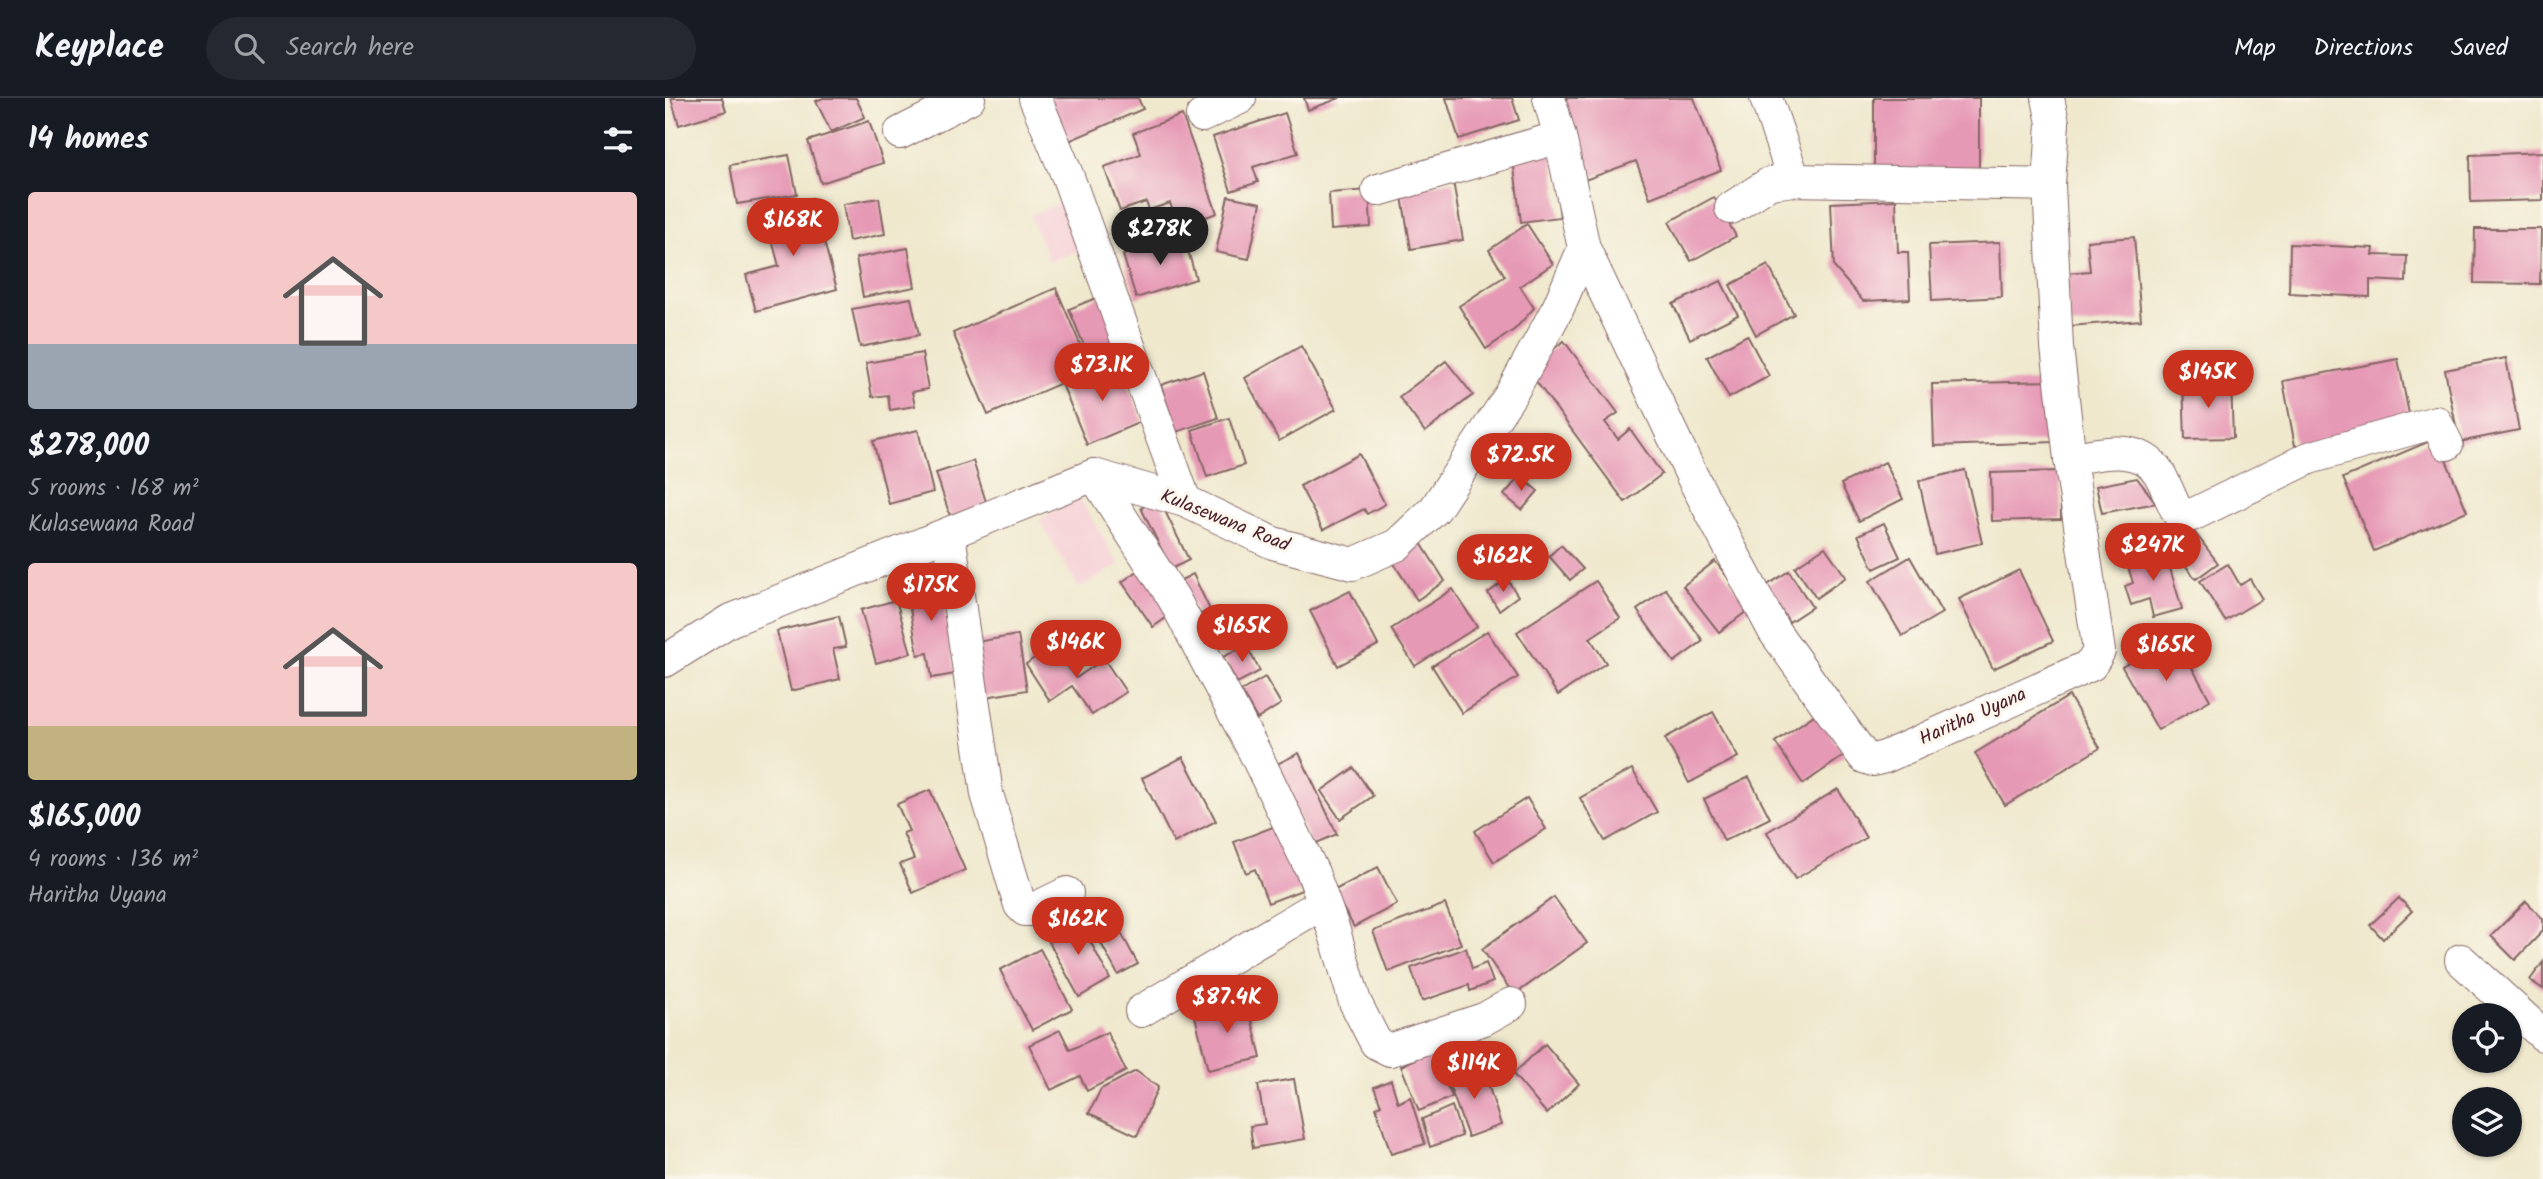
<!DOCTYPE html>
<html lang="en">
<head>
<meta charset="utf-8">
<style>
	:root { --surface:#171b24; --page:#242831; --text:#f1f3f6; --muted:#9ea1a6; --line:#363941; --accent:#c8321e }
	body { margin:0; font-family:Kalam,sans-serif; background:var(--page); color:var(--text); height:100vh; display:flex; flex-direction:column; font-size:26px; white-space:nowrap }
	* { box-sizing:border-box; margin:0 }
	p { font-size:23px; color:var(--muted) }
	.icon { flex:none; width:38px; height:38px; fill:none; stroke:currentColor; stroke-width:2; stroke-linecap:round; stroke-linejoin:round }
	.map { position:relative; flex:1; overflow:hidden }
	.panel { display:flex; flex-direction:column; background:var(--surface); width:665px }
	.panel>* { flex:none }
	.buttons { position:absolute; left:1787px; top:905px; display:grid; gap:14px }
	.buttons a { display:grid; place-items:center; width:70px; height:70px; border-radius:50%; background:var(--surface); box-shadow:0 2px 5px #0004; font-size:35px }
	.price { position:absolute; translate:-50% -60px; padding:0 16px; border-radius:24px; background:var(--accent); color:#fff; font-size:23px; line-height:46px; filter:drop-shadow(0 2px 4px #0008) }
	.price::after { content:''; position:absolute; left:50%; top:42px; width:21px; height:16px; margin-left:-10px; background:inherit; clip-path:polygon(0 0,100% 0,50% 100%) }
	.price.selected { background:#222; color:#fff }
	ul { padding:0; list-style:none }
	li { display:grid; align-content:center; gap:14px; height:371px; padding:0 28px }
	li span { display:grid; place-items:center; height:217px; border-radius:7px; color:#555 }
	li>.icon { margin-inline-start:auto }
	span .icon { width:126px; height:126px; fill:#fffc; stroke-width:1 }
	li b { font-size:30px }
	h2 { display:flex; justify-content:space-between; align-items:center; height:84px; padding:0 28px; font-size:30px }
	header { display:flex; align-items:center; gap:42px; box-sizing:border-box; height:98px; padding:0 35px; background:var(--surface); border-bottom:2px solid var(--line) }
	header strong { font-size:33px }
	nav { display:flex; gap:38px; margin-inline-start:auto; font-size:24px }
	.search { width:490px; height:63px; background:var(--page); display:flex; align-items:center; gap:18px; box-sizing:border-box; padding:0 24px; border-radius:38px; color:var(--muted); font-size:26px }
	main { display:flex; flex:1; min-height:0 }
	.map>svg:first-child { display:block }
</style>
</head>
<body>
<header>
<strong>Keyplace</strong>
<div class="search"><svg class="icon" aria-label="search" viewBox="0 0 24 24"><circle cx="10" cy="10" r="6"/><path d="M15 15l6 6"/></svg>Search here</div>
<nav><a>Map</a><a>Directions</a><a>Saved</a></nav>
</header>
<main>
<section class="panel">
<h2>14 homes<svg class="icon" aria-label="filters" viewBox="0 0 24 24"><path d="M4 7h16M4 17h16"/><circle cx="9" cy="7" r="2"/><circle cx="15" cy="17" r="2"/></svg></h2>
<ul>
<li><span style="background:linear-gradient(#f6c9c9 70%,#9aa5b1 0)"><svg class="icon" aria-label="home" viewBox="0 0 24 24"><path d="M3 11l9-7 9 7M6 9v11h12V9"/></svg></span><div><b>$278,000</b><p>5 rooms · 168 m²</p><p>Kulasewana Road</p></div></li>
<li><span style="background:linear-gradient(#f6c9c9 75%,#c2b280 0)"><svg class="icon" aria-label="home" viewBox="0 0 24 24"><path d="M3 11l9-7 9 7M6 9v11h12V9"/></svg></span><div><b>$165,000</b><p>4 rooms · 136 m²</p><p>Haritha Uyana</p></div></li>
</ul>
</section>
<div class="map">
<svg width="1878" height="1081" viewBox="0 0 1878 1081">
	<rect width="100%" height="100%" fill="#fbf7ec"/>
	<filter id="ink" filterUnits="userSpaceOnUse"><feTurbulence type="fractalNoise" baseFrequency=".0143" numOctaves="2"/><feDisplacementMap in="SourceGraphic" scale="14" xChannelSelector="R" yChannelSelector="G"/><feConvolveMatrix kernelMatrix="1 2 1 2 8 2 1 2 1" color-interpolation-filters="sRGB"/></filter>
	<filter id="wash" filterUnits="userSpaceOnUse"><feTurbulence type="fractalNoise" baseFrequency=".00686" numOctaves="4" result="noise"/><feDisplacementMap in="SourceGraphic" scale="28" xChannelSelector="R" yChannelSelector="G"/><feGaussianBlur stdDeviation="1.57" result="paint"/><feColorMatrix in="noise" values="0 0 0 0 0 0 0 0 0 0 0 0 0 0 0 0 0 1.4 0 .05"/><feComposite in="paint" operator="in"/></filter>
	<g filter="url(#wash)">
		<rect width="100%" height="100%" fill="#efe8cd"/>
		<!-- built -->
		<g fill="#f6cfd6">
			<path d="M 399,103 L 418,151 L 384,164 L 365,117 Z"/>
			<path d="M 414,399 L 454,467 L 414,490 L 374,422 Z"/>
		</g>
		<g id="blocks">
			<!-- building -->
			<g fill="#e699b5">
				<path d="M 6,0 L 57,0 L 61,13 L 14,27 Z"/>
				<path d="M 158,0 L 191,0 L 200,19 L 166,34 L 151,3 Z"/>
				<path d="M 378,0 L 473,0 L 478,11 L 397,46 Z"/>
				<path d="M 639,0 L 675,0 L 643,12 Z"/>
				<path d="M 781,0 L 847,0 L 854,22 L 794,41 Z"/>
				<path d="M 896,0 L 1029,0 L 1056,72 L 985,100 L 971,63 L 920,82 Z"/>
				<rect x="1209" y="0" width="105" height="71"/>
				<path d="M 620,15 L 633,55 L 588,69 L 593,84 L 566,93 L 548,39 Z"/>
				<path d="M 517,17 L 552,115 L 514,129 L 505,105 L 484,112 L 481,104 L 455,113 L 439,69 L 476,56 L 468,35 Z"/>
				<path d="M 204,23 L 218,65 L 156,85 L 143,43 Z"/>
				<path d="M 886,49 L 895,119 L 856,124 L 847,54 Z"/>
				<path d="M 1878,54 L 1878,102 L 1806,104 L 1805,57 Z"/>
				<path d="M 124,57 L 132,96 L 72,106 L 65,67 Z"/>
				<path d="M 788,83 L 798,142 L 746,151 L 736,93 Z"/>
				<path d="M 704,92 L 706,129 L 666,132 L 664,95 Z"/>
				<path d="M 563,98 L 596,105 L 584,161 L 551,154 Z"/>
				<path d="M 1049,99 L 1071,138 L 1026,163 L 1004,124 Z"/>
				<path d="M 147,100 L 172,191 L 91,213 L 81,177 L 114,168 L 99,112 Z"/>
				<path d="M 214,100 L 220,136 L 184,143 L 178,106 Z"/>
				<path d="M 1231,102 L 1233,154 L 1243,154 L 1245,201 L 1198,203 L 1169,169 L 1166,105 Z"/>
				<path d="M 862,126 L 888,166 L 855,188 L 869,210 L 850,231 L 821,251 L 794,208 L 840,178 L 824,152 Z"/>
				<path d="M 1810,131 L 1876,131 L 1875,186 L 1809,185 Z"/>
				<path d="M 519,138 L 531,181 L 471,200 L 458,157 Z"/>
				<path d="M 1469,139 L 1476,222 L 1405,228 L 1401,175 L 1425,173 L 1422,143 Z"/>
				<path d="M 1335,144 L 1337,199 L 1267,203 L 1264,147 Z"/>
				<path d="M 1625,146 L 1709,150 L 1708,157 L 1742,158 L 1741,184 L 1705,182 L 1705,199 L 1624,195 Z"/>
				<path d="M 243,150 L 250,189 L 198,199 L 191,160 Z"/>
				<path d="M 1103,167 L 1129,216 L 1091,237 L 1065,187 Z"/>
				<path d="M 1056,183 L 1073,217 L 1025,241 L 1008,206 Z"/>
				<path d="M 391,190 L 426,272 L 323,317 L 288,235 Z"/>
				<path d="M 436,198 L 460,257 L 428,270 L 404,211 Z"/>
				<path d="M 246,200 L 254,237 L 195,249 L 187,211 Z"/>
				<path d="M 1082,237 L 1104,278 L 1064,300 L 1042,259 Z"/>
				<path d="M 899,243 L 953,315 L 940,324 L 953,341 L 965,331 L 997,376 L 960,404 L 862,271 Z"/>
				<path d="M 636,248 L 671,311 L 614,343 L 580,280 Z"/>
				<path d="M 257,255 L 263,291 L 247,294 L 250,308 L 225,312 L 223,297 L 207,299 L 201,265 Z"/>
				<path d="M 1841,260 L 1854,332 L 1794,344 L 1780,272 Z"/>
				<path d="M 1733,261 L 1746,326 L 1630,348 L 1618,283 Z"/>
				<path d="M 452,262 L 478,323 L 422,347 L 397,286 Z"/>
				<path d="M 781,263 L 808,297 L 760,334 L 734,299 Z"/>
				<path d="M 538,273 L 553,320 L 511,334 L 496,287 Z"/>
				<path d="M 1389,283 L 1390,344 L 1269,348 L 1267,286 Z"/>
				<path d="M 1566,283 L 1568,340 L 1520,341 L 1518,284 Z"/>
				<path d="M 564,320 L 579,367 L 542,379 L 527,332 Z"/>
				<path d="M 253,332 L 268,394 L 224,406 L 208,343 Z"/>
				<path d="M 1772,340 L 1802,413 L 1709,453 L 1678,380 Z"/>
				<path d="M 694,356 L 720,406 L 702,416 L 699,411 L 658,432 L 635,388 Z"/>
				<path d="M 308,363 L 323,410 L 286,421 L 271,375 Z"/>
				<path d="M 1220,364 L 1238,401 L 1194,423 L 1176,386 Z"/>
				<path d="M 1300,372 L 1317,445 L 1270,456 L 1254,383 Z"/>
				<path d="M 1395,373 L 1396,421 L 1327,423 L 1326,375 Z"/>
				<path d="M 855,378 L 873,393 L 857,412 L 839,397 Z"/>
				<path d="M 1472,380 L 1491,405 L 1437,415 L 1431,388 Z"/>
				<path d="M 494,401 L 524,462 L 506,471 L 476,410 Z"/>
				<path d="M 1219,425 L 1235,459 L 1209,471 L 1193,437 Z"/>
				<path d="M 1528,432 L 1553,465 L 1531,481 L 1506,449 Z"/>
				<path d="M 756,445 L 780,483 L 752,502 L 728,464 Z"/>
				<path d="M 896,447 L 918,471 L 905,482 L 884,458 Z"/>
				<path d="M 1160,449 L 1181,479 L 1151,500 L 1130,469 Z"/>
				<path d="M 1499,450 L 1517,511 L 1488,519 L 1484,501 L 1466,507 L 1460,488 L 1468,485 L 1461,462 Z"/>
				<path d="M 1245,459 L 1277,515 L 1237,538 L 1205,483 Z"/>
				<path d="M 1050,463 L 1086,510 L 1054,534 L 1018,488 Z"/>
				<path d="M 1563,466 L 1575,487 L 1585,481 L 1597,501 L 1560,523 L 1535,483 Z"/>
				<path d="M 273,470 L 290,576 L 267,580 L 263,555 L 253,557 L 242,493 L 255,491 L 252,474 Z"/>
				<path d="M 477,470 L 508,515 L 488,529 L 457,484 Z"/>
				<path d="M 1354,472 L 1388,543 L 1328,571 L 1294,501 Z"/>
				<path d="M 1124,473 L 1147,509 L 1124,524 L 1101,488 Z"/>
				<path d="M 528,476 L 545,512 L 533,517 L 516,482 Z"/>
				<path d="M 842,481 L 853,498 L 834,512 L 823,495 Z"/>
				<path d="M 931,483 L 955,520 L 925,540 L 941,565 L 893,597 L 852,534 Z"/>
				<path d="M 788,491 L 812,529 L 750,568 L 726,531 Z"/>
				<path d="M 1001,491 L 1038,543 L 1009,564 L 972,512 Z"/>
				<path d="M 685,493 L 713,547 L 673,568 L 645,513 Z"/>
				<path d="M 231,502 L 246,555 L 211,565 L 196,512 Z"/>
				<path d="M 174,518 L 181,549 L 168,551 L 175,581 L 126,593 L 112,533 Z"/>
				<path d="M 822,533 L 853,579 L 797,615 L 767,568 Z"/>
				<path d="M 353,537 L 362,592 L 314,600 L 305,545 Z"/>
				<path d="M 1510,539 L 1545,602 L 1493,632 L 1457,569 Z"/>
				<path d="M 388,547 L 411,580 L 439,561 L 461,594 L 427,617 L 407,588 L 385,603 L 361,566 Z"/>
				<path d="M 581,547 L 595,573 L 572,585 L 558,559 Z"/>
				<path d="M 600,579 L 616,606 L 592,621 L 576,593 Z"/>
				<path d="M 1404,598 L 1435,650 L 1340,707 L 1310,655 Z"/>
				<path d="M 1048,614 L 1073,659 L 1024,685 L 1000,640 Z"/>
				<path d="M 1152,615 L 1180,657 L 1138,686 L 1110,644 Z"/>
				<path d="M 634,655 L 672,736 L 647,747 L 610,667 Z"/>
				<path d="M 518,659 L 551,723 L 509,745 L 477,680 Z"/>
				<path d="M 689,670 L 708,698 L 675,721 L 656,693 Z"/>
				<path d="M 967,671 L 992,714 L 940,743 L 915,700 Z"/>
				<path d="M 1084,679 L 1105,720 L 1059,743 L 1039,701 Z"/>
				<path d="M 1173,691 L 1201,740 L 1130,781 L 1102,734 Z"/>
				<path d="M 265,692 L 300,772 L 248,795 L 235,766 L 249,761 L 238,735 L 244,733 L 232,706 Z"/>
				<path d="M 862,700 L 881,731 L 829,764 L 810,733 Z"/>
				<path d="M 613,727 L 637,792 L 603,805 L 590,771 L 581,775 L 569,744 Z"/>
				<path d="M 713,769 L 732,806 L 689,829 L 668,793 Z"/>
				<path d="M 889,799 L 922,845 L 849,897 L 817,851 Z"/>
				<path d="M 1734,800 L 1747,813 L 1718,841 L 1705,827 Z"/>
				<path d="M 1861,803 L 1878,821 L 1878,833 L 1850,862 L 1826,838 Z"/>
				<path d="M 780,806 L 796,846 L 723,874 L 708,833 Z"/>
				<path d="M 441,807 L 473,866 L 453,877 L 421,817 Z"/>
				<path d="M 413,820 L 445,881 L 414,899 L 380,837 Z"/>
				<path d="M 801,850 L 807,871 L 821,865 L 828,884 L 805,893 L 804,887 L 757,903 L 746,870 Z"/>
				<path d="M 375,851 L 407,911 L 367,932 L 335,872 Z"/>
				<path d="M 1878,864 L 1878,891 L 1865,882 Z"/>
				<path d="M 582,902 L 596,960 L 543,972 L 529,914 Z"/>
				<path d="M 395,932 L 405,952 L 442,934 L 461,973 L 422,993 L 415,978 L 386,992 L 364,947 Z"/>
				<path d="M 880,946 L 914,986 L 882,1016 L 848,976 Z"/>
				<path d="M 767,952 L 787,999 L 754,1013 L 736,968 Z"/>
				<path d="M 817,967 L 836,1027 L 803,1039 L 782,980 Z"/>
				<path d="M 471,973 L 493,989 L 472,1038 L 424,1015 L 436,991 Z"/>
				<path d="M 629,981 L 640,1041 L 588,1050 L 585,1028 L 600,1026 L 593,987 Z"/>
				<path d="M 726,982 L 733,1005 L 745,999 L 760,1046 L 726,1056 L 711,1009 L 716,1007 L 709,989 Z"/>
				<path d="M 787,1008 L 797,1038 L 765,1049 L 757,1021 Z"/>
			</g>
		</g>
	</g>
	<g filter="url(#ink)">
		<use href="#blocks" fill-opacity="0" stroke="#846564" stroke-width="2"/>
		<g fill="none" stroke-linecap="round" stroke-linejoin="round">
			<defs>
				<g id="minor">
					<path d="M 370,0 L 403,79 L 520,403"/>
					<path d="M 1101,0 L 1129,82"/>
					<path d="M 537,18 L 575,0"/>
					<path d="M 235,35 L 304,0"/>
					<path d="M 713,92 L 895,39"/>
					<path d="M 1066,110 L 1105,85 L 1129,82 L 1384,87"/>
					<path d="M 919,150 L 1028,380 L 1109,533 L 1199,659 L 1208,662 L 1220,659 L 1426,567 L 1434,553 L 1405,361 L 1392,249 L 1384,87 L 1388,25 L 1383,0"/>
					<path d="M 1405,361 C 1433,356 1474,344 1494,375 C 1501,387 1506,402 1513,415 L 1527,417 L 1644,360 L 1771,324 L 1782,346"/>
					<path d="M 429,377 L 509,501 L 589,653 L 648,775 L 669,833 L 690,904 L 711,945 L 725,952 L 819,921 L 846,906"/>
					<path d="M 284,436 L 322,696 L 355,807 L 360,812 L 367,812 L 402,795"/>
					<path d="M 0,563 L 64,523 L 429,377 L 520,403 L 608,445 L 688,466 L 732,447 L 770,411 L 846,296 L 893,210 L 919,150 L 895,39 L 884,0"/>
					<path d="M 1796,862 L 1878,937"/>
					<path d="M 476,913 L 658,805"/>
				</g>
			</defs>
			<!-- minor casing -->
			<use href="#minor" stroke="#846564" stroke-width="34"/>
			<!-- minor -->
			<use href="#minor" stroke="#fff" stroke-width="32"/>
		</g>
	</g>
	<g text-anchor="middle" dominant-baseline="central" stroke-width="6" stroke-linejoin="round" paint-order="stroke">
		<!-- street labels -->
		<g font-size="19" fill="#4a1f2b" stroke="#fbf7ec">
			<text transform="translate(560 423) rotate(22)">Kulasewana Road</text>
			<text transform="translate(1308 619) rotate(-24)">Haritha Uyana</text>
		</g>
	</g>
</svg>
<div class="buttons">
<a><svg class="icon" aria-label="locate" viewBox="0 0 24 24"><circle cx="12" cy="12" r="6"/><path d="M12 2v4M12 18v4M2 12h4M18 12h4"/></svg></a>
<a><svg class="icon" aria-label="layers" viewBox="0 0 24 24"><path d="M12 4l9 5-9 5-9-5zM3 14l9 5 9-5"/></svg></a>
</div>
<b class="price" style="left:128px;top:160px">$168K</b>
<b class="price selected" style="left:495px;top:169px">$278K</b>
<b class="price" style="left:437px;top:305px">$73.1K</b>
<b class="price" style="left:1543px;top:312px">$145K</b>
<b class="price" style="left:856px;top:395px">$72.5K</b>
<b class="price" style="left:1488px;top:485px">$247K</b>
<b class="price" style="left:838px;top:496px">$162K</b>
<b class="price" style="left:266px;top:525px">$175K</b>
<b class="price" style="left:577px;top:566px">$165K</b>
<b class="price" style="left:411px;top:582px">$146K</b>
<b class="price" style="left:1501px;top:585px">$165K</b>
<b class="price" style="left:413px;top:859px">$162K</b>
<b class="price" style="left:562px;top:937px">$87.4K</b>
<b class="price" style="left:809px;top:1003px">$114K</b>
</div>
</main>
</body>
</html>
